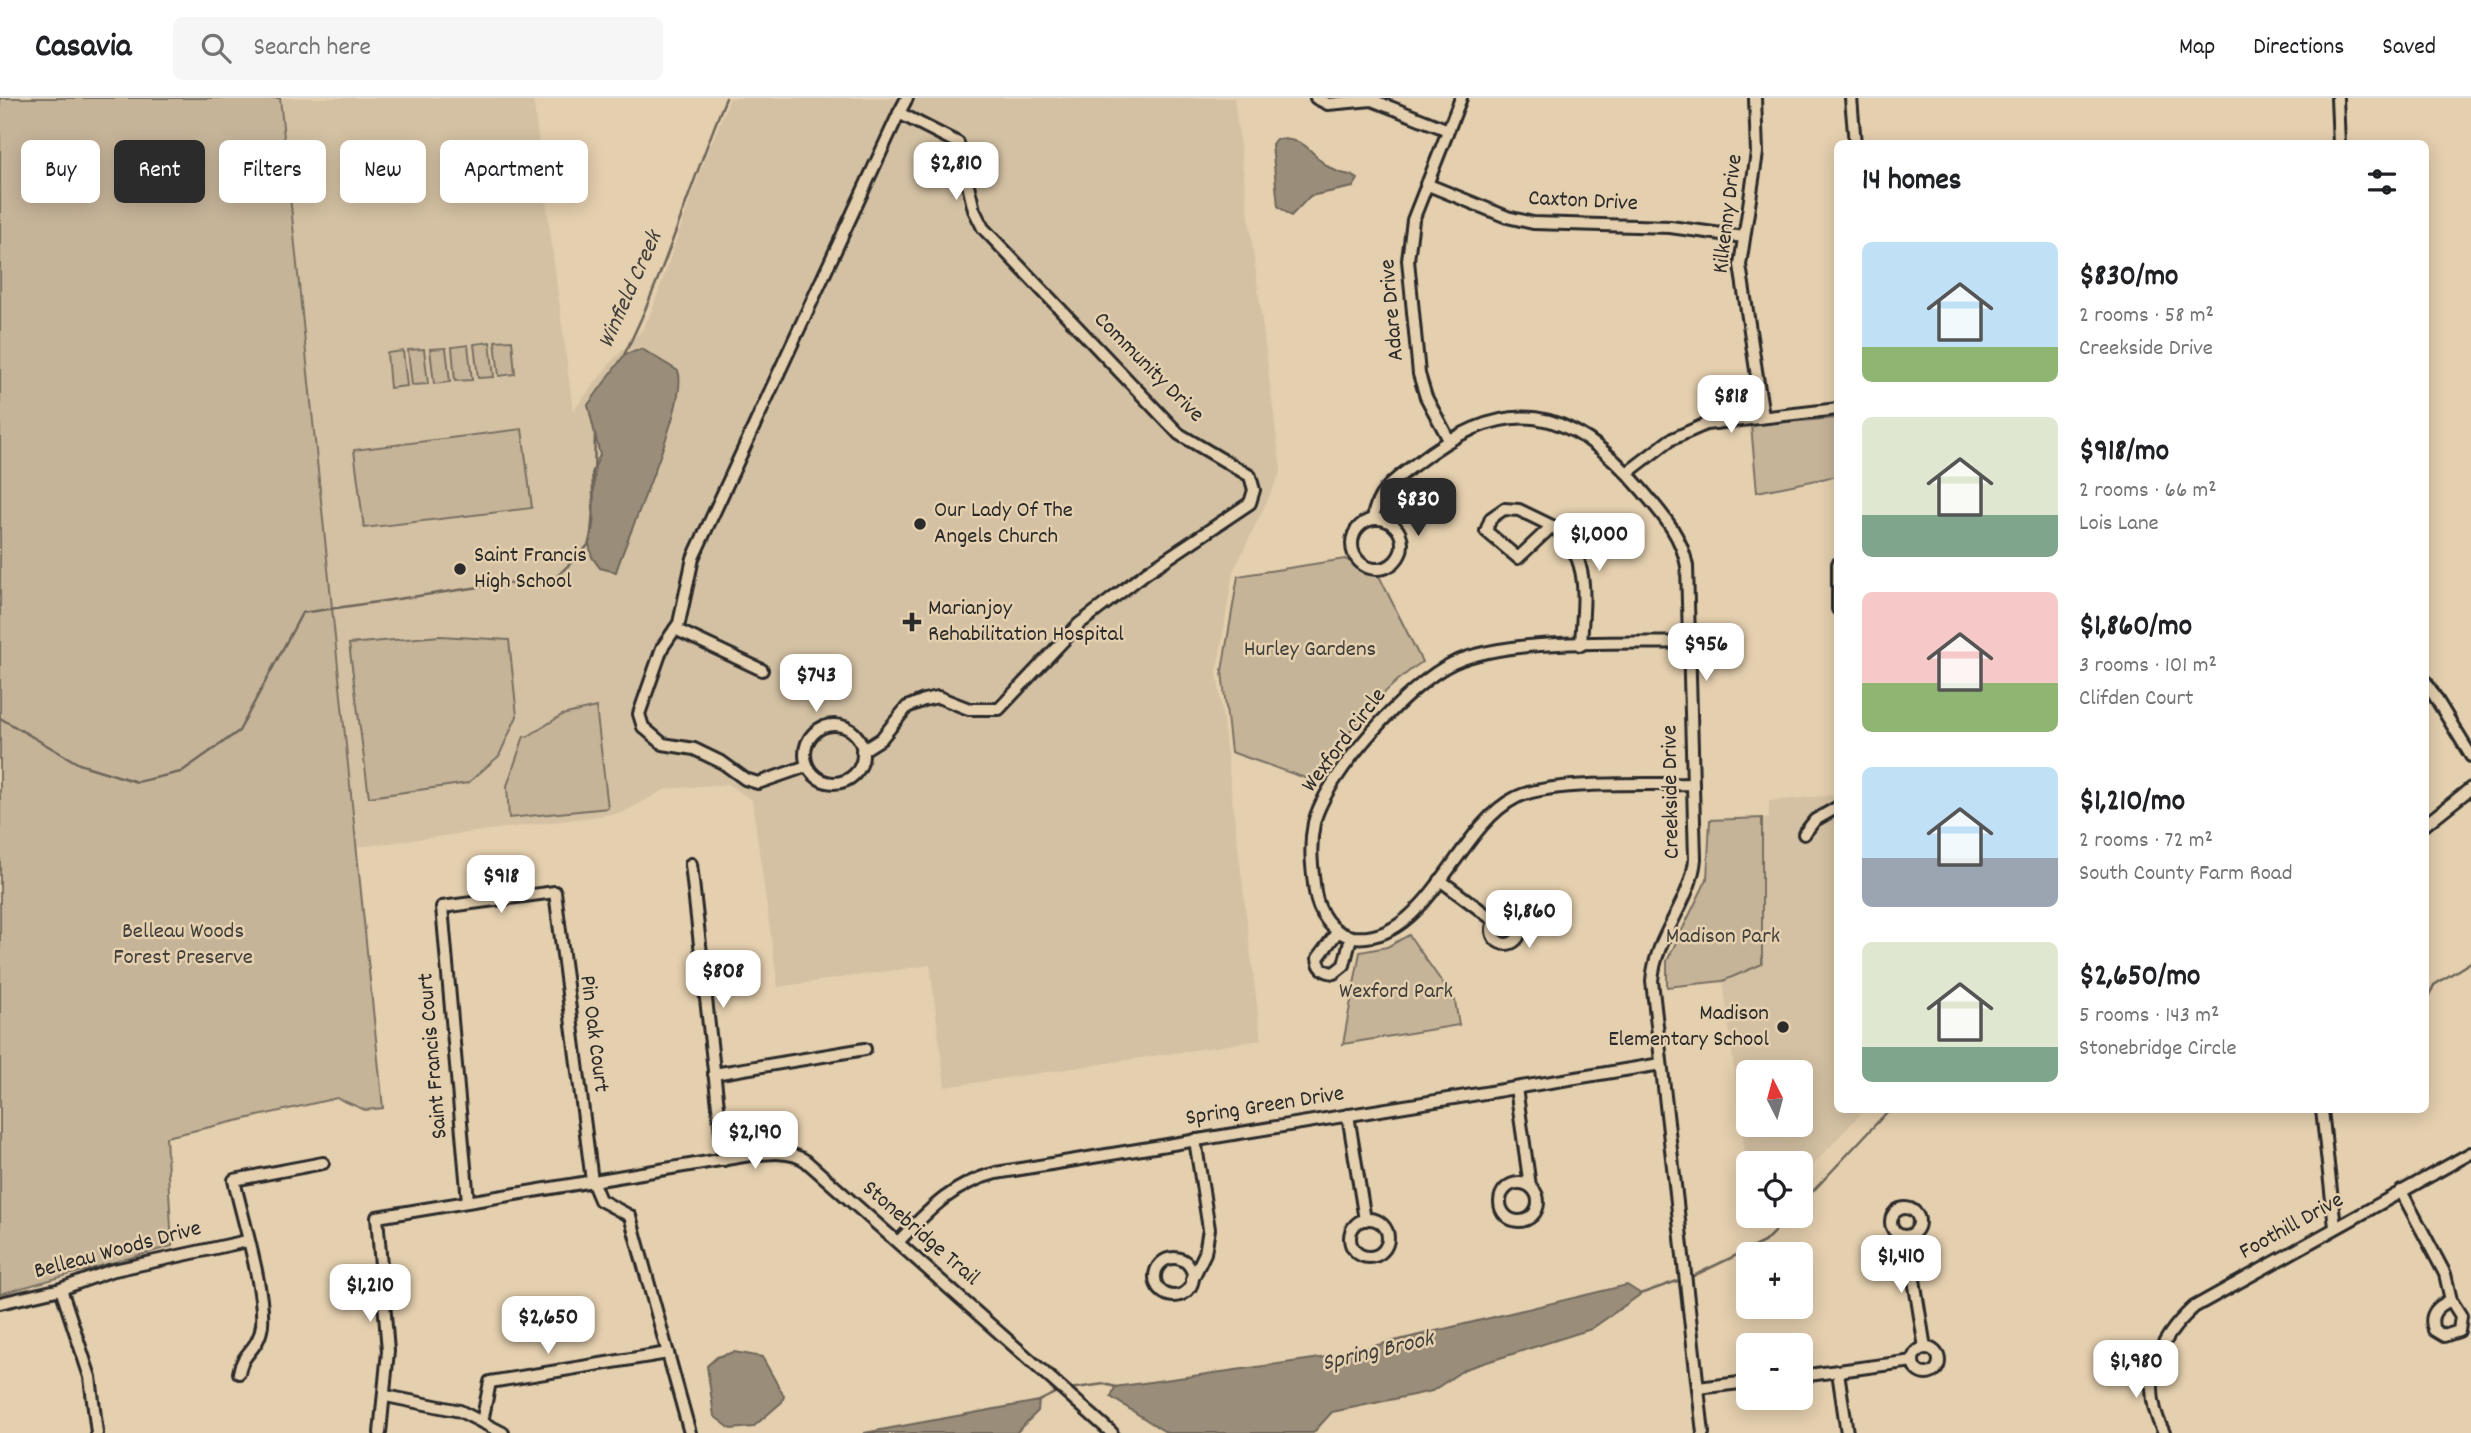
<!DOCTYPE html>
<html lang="en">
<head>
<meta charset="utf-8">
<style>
	:root { --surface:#fff; --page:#f6f6f6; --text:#202124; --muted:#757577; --line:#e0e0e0; --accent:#2b2b2b }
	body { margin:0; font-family:Dekko,sans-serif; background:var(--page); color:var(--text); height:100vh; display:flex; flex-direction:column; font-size:26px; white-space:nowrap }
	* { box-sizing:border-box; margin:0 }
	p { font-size:23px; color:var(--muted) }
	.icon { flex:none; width:38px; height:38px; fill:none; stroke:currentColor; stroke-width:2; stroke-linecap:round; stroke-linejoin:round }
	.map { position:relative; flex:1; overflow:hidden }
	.sheet { position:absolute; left:1834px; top:42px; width:595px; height:973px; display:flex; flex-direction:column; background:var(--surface); border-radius:10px; box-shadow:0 4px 18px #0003 }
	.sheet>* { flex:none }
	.guide { position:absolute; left:21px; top:42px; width:665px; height:63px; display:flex; gap:14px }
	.needle { width:46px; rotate:354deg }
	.buttons { position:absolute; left:1736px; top:962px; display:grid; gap:14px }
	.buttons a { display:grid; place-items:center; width:77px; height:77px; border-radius:10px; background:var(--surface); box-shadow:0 4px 18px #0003; font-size:35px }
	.price { position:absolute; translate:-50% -60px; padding:0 16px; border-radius:14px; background:#fff; color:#222; font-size:23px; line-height:46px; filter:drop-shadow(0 2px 4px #0008) }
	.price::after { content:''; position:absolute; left:50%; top:42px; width:21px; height:16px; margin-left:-10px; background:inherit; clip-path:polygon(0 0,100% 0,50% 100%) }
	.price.selected { background:var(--accent); color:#fff }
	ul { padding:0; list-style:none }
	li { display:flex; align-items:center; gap:21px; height:175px; padding:0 28px }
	li span { display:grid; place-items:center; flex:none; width:196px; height:140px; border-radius:10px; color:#555 }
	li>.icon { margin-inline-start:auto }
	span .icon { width:84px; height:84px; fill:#fffc; stroke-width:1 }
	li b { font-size:30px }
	h2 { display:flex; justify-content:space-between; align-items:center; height:84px; padding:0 28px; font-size:30px }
	.tag { padding:0 24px; border-radius:10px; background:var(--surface); box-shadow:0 4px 18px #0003; font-size:24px; line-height:63px }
	.tag.selected { background:var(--accent); color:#fff }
	header { display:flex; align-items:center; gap:42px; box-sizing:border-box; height:98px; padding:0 35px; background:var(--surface); border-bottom:2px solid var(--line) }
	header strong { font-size:33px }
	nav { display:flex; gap:38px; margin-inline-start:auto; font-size:24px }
	.search { width:490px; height:63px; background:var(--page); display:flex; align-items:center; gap:18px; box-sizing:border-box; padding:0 24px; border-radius:10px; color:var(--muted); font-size:26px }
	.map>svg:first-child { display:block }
</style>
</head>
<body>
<header>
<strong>Casavia</strong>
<div class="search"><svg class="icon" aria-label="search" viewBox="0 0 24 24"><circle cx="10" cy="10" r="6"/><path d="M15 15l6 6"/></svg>Search here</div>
<nav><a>Map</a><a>Directions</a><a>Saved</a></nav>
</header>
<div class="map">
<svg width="2471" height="1335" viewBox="0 0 2471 1335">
	<rect width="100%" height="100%" fill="#e4cfae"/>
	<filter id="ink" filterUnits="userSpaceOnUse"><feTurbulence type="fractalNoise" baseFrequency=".0143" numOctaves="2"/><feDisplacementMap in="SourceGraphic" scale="14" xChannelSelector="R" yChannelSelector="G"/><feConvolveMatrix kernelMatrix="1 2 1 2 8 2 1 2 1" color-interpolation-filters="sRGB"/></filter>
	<g filter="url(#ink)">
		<!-- built -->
		<g fill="#d4c1a3" fill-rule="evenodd">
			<path d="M 280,0 L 533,0 L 573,313 L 612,263 L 642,232 L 652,212 L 701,71 L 730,0 L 1234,0 L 1281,374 L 1233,474 L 1217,573 L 1261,942 L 945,989 L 930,867 L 778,889 L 752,702 L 727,686 L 666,691 L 622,715 L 357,749 Z"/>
			<path d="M 1835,697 L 1833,716 L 1838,726 L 1838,1012 L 1864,1012 L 1801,1080 L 1801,1066 L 1748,1066 L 1748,1079 L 1723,883 L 1762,866 L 1762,720 L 1769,720 L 1769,703 ZM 1748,975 L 1801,975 L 1801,1027 L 1748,1027 Z"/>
		</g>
		<!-- green -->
		<g fill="#c6b499" stroke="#787062" stroke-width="2">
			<path d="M 0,0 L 280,0 L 383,1010 L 365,1012 L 337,1000 L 166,1039 L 172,1148 L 0,1196 Z"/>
			<path d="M 512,242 L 515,276 L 499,278 L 495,243 Z"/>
			<path d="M 490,244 L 494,279 L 478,280 L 474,246 Z"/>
			<path d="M 468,247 L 472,282 L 455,283 L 452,249 Z"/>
			<path d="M 446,250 L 450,284 L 434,286 L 430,251 Z"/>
			<path d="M 424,251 L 428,286 L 412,287 L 408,252 Z"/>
			<path d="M 403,253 L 407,288 L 390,290 L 387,255 Z"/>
			<path d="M 1837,320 L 1837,378 L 1757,394 L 1751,327 Z"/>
			<path d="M 522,331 L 532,410 L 364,430 L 354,352 Z"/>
			<path d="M 1345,461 L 1379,478 L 1422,564 C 1376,594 1345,641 1311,682 L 1231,654 L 1222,573 L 1238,478 Z"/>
			<path d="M 440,538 L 509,542 L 517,618 L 499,658 L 468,685 L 369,699 L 349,546 Z"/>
			<path d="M 596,609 L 608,710 L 509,720 L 507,688 L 524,638 L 527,639 L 562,617 Z"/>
			<path d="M 1762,720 L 1762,866 L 1723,883 L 1667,889 L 1667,863 L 1707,781 L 1710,722 Z"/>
			<path d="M 1409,837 L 1455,903 L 1459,927 L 1343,946 L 1360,854 L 1387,849 Z"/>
		</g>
		<!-- water -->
		<g fill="#9a8e7a" stroke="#6e665a" stroke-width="2">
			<path d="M 1276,41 C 1315,40 1309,62 1338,74 C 1346,77 1350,75 1358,81 L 1353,89 L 1310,98 L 1291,118 L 1278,108 L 1272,46 Z"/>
			<path d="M 642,251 L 678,273 C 690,301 627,437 616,474 L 600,470 L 592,459 L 589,446 L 594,425 L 592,375 L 600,357 L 588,307 L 625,256 Z"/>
			<path d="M 1627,1187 L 1641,1196 L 1591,1231 L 1465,1271 L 1432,1293 L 1332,1314 L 1313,1335 L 1167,1335 L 1111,1299 L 1115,1289 L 1328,1259 Z"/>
			<path d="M 734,1254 L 762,1259 L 784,1298 L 782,1304 L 753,1329 L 731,1331 L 714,1318 L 707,1268 L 717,1259 Z"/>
			<path d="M 1039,1303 L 1038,1313 L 1016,1335 L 864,1335 Z"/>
		</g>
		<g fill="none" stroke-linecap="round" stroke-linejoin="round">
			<!-- stream -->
			<g stroke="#6e665a" stroke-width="2.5">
				<path d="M 624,257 C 666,174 690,85 726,0"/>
				<path d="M 0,620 L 79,666 L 137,684 L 181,674 L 239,633 L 302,515 L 500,486 L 553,483 C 563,471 579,459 588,447 C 595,436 594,355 595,336"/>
				<path d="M 2426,904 L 2434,887 L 2471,864"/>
				<path d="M 1801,1106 L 1889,1012"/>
				<path d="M 1689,1180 L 1764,1144 L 1790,1118"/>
				<path d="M 1640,1196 L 1683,1181"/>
				<path d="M 1069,1291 L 1104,1286 L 1116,1289"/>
				<path d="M 1037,1304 L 1059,1293"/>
			</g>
			<defs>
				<g id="minor">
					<path d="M 1316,0 L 1328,6 L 1372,2 L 1448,32"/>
					<path d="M 1755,0 L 1757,55 L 1740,167 L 1763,318"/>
					<path d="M 1851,0 L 1855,46"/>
					<path d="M 2337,0 L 2339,46"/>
					<path d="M 899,15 L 907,0"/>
					<path d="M 1426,86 L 1507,119 L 1533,125 L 1670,129 L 1744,139"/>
					<path d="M 1448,340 L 1426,299 L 1419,276 L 1408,162 L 1413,122 L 1461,0"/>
					<path d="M 1627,375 L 1670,342 L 1706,326 L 1838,311"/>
					<path d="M 1504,411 L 1519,412 L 1552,428 L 1518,460 L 1486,433 L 1491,420 Z"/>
					<circle cx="1377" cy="446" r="25"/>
					<path d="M 1373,421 C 1376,393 1396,381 1417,365 C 1506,295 1570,307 1641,391 C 1662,416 1681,436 1687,468 L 1695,761 C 1691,805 1655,838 1652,883 L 1703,1335"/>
					<path d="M 1552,428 C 1593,459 1583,502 1581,547"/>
					<path d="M 1838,466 L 1838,511"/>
					<path d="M 675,531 L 762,572"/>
					<path d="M 1689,544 C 1624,546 1510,539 1453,565 C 1409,585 1325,678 1314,725 C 1309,749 1312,770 1315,794 C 1318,813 1331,836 1353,839 C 1427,847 1457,729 1515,700 C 1549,682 1651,687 1693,686"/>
					<path d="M 2426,584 L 2471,658"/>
					<circle cx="834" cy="656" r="29"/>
					<path d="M 807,668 L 758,685 L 745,681 L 723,665 L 694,651 L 663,646 L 643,629 L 639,616 L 662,550 L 679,525 L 693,460 L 899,15 L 958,45 L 974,112 L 983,130 L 1179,336 L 1250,378 L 1254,392 L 1250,405 L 1147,474 L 1079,526 L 999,611 L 969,611 L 938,599 L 924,602 L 907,609 L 881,641 L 862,653"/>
					<path d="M 2426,726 L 2471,690"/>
					<path d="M 1804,736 L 1815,722 L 1838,709"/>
					<path d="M 691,766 L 724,1062"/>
					<path d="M 1440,782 L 1495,823"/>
					<circle cx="1506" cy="832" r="14"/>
					<path d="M 1338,833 L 1318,860 C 1319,870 1324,874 1334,875 L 1344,867 L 1351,839"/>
					<path d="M 714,976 L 865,951"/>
					<path d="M 1516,990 L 1530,1088"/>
					<path d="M 2322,1012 L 2335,1129"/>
					<path d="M 1348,1017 L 1365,1122"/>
					<circle cx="1519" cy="1104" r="19"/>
					<path d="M 2401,1093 L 2445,1176 L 2451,1202 L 2461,1218 L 2459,1233 L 2444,1238 L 2434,1232 C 2428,1216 2438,1208 2451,1202"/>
					<path d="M 468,1103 L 442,809 L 555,794 L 592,1083 L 600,1102 L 630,1118 L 690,1335"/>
					<circle cx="1905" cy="1124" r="14"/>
					<circle cx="1369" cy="1140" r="19"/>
					<path d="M 1907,1138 L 1925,1250"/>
					<path d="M 898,1144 C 928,1113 952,1086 996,1075 L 1661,966"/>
					<circle cx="1174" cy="1179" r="19"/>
					<path d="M 1192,1182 L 1205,1155 L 1209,1131 L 1195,1042"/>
					<path d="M 61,1191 L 90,1279 L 97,1335"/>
					<path d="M 0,1205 L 61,1191 L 110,1173 L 247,1143"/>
					<circle cx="1926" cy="1263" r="13"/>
					<path d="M 1838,1274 L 1847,1335"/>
					<path d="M 239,1275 C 242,1254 259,1252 262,1227 C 265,1192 242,1119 234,1082 L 323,1065"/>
					<path d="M 1801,1278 L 1913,1263"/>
					<path d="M 1698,1290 L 1748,1284"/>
					<path d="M 386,1298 L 460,1313 L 503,1335"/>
					<path d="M 482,1324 L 490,1284 L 668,1255"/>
					<path d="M 380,1335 L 388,1253 L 377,1119 L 750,1057 C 768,1055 791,1052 806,1063 L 1112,1335"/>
					<path d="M 2164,1335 C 2139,1287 2155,1244 2194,1209 L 2471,1055"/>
				</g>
			</defs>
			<!-- minor casing -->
			<use href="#minor" stroke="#2b2b2b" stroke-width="16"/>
			<!-- minor -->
			<use href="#minor" stroke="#e4cfae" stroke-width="10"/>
		</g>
	</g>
	<!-- markers -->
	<g fill="#2b2b2b" stroke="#e4cfae" stroke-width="2.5">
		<circle cx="920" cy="426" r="7"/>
		<circle cx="460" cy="471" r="7"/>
		<path d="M908.5 513.5h7v7h7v7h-7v7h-7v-7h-7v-7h7z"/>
		<circle cx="1783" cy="929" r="7"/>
	</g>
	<g text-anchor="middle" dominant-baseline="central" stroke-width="5" stroke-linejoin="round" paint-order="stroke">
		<!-- street labels -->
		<g font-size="23" fill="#2b2b2b" stroke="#e4cfae">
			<text transform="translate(1583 104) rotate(3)">Caxton Drive</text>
			<text transform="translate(1729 116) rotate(-83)">Kilkenny Drive</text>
			<text transform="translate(1393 212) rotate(-95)">Adare Drive</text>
			<text transform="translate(1148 270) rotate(45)">Community Drive</text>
			<text transform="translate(1345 643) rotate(-53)">Wexford Circle</text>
			<text transform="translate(1672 694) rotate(-91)">Creekside Drive</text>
			<text transform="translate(593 936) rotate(83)">Pin Oak Court</text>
			<text transform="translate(434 958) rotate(-95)">Saint Francis Court</text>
			<text transform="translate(1265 1009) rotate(-9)">Spring Green Drive</text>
			<text transform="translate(2292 1129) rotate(-29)">Foothill Drive</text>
			<text transform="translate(920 1136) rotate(41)">Stonebridge Trail</text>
			<text transform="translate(118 1153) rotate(-15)">Belleau Woods Drive</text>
		</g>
		<!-- poi labels -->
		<g font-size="23" fill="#2b2b2b" stroke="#e4cfae" text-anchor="start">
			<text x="934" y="413">Our Lady Of The<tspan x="934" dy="26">Angels Church</tspan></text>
			<text x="474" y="458">Saint Francis<tspan x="474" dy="26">High School</tspan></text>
			<text x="928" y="511">Marianjoy<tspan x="928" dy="26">Rehabilitation Hospital</tspan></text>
			<text x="1769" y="916" text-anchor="end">Madison<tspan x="1769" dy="26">Elementary School</tspan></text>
		</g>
		<!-- park labels -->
		<g font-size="23" fill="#42403c" stroke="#e4cfae">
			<text x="1310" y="552">Hurley Gardens</text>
			<text x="183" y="834">Belleau Woods<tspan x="183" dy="26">Forest Preserve</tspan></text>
			<text x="1723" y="839">Madison Park</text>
			<text x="1396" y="894">Wexford Park</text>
		</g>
		<!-- water labels -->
		<g font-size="24" font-style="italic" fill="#413f3b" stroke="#e4cfae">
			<text transform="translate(631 192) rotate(-66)">Winfield Creek</text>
			<text transform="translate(1378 1254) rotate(-13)">Spring Brook</text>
		</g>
	</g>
</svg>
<div class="buttons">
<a><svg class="needle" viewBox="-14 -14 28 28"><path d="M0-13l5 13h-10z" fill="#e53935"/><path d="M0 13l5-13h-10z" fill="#757577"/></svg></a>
<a><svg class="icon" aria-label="locate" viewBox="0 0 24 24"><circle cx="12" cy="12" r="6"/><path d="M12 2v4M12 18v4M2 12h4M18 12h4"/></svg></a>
<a>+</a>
<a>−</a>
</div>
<b class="price" style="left:956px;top:104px">$2,810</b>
<b class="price" style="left:1731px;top:337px">$818</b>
<b class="price selected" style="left:1418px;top:440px">$830</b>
<b class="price" style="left:1599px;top:475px">$1,000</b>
<b class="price" style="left:1706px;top:585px">$956</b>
<b class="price" style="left:816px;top:616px">$743</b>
<b class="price" style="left:501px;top:817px">$918</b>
<b class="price" style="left:1529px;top:852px">$1,860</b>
<b class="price" style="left:723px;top:912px">$808</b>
<b class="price" style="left:755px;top:1073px">$2,190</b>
<b class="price" style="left:1901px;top:1197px">$1,410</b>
<b class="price" style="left:370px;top:1226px">$1,210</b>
<b class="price" style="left:548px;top:1258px">$2,650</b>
<b class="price" style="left:2136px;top:1302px">$1,980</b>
<div class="guide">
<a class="tag">Buy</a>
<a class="tag selected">Rent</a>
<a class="tag">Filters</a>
<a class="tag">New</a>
<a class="tag">Apartment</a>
</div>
<section class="sheet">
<h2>14 homes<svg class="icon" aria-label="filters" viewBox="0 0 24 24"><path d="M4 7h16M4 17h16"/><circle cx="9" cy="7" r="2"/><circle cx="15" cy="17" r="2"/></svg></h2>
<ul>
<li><span style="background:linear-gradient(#bfe0f5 75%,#8fb573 0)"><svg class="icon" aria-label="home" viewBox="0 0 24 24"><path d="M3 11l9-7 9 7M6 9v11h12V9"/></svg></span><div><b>$830/mo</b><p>2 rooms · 58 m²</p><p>Creekside Drive</p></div></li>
<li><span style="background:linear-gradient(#dfe7d0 70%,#7fa58c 0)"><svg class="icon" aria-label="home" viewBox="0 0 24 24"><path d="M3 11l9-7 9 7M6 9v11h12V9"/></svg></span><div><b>$918/mo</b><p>2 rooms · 66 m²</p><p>Lois Lane</p></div></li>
<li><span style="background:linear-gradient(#f6c9c9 65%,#8fb573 0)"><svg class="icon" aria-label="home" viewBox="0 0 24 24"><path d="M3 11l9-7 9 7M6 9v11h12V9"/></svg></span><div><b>$1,860/mo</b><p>3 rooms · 101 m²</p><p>Clifden Court</p></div></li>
<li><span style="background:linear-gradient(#bfe0f5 65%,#9aa5b1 0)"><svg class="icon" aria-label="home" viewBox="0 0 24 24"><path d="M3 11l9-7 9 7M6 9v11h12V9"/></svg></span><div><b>$1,210/mo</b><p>2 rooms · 72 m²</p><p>South County Farm Road</p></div></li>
<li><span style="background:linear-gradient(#dfe7d0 75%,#7fa58c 0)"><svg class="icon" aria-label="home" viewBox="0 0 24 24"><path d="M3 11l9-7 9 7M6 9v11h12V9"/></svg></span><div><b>$2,650/mo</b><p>5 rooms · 143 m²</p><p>Stonebridge Circle</p></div></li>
</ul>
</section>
</div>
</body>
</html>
